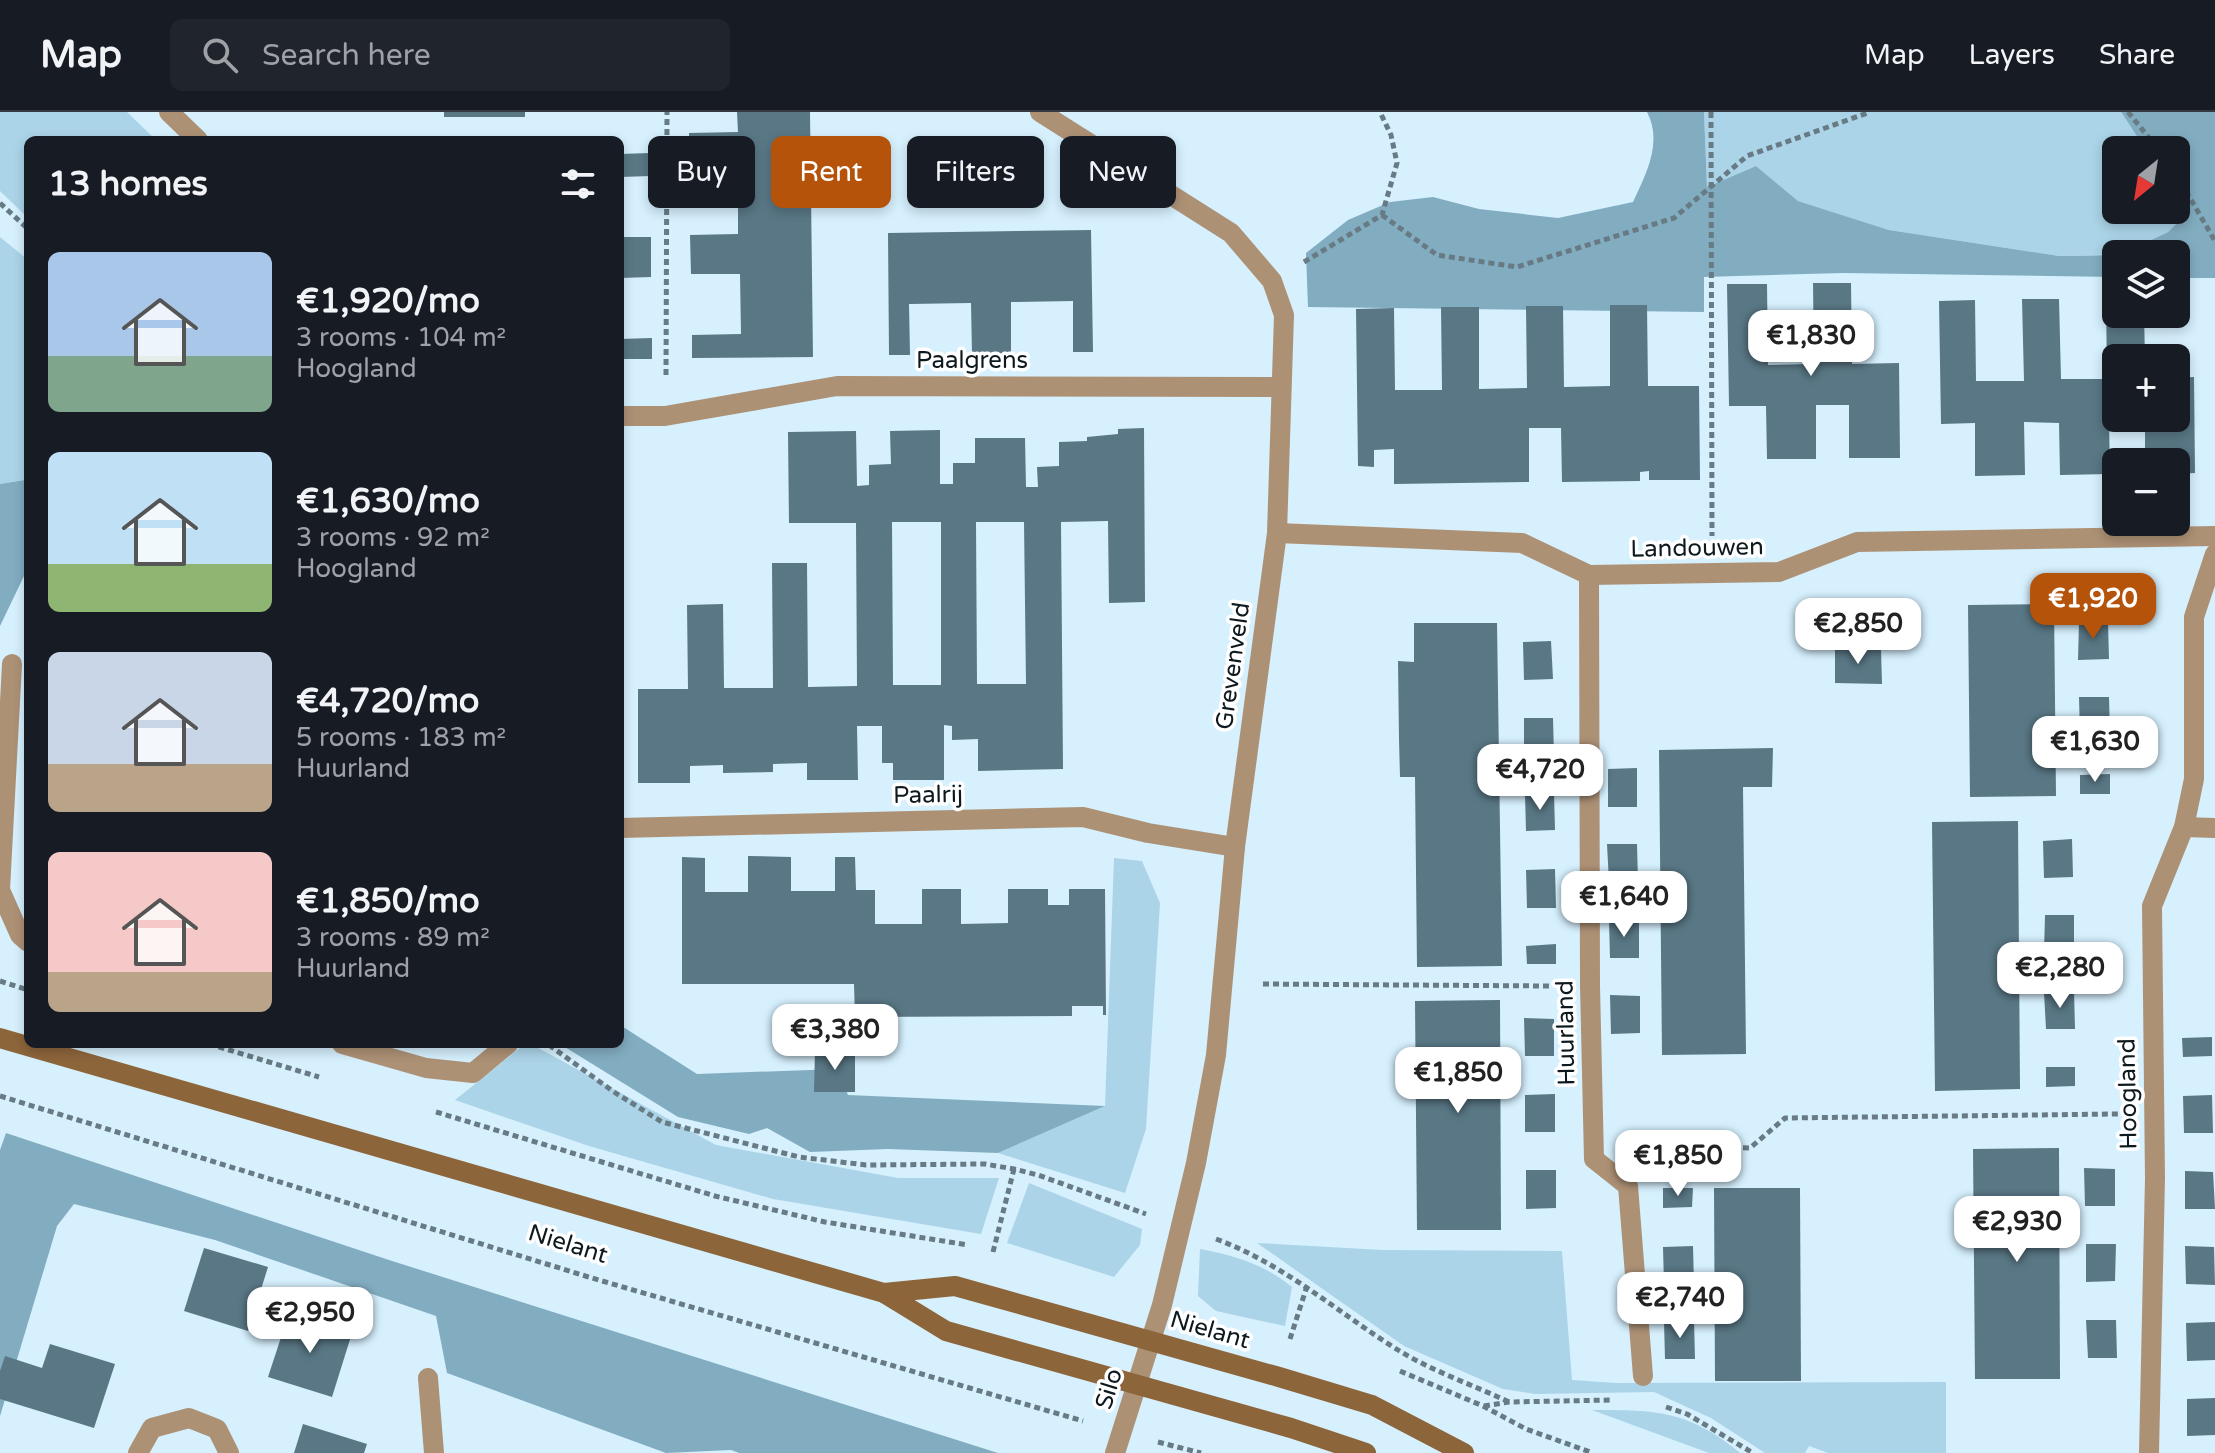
<!DOCTYPE html>
<html lang="en">
<head>
<meta charset="utf-8">
<style>
	:root { --surface:#171b24; --page:#20242c; --text:#f1f3f6; --muted:#9ea1a6; --line:#363941; --accent:#b45309 }
	body { margin:0; font-family:"Varela Round",sans-serif; background:var(--page); color:var(--text); height:100vh; display:flex; flex-direction:column; font-size:30px; white-space:nowrap }
	* { box-sizing:border-box; margin:0 }
	p { font-size:26px; color:var(--muted) }
	.icon { flex:none; width:44px; height:44px; fill:none; stroke:currentColor; stroke-width:2; stroke-linecap:round; stroke-linejoin:round }
	.map { position:relative; flex:1; overflow:hidden }
	.details { position:absolute; left:24px; top:24px; width:600px; height:912px; display:flex; flex-direction:column; background:var(--surface); border-radius:12px; box-shadow:0 4px 12px #0003 }
	.details>* { flex:none }
	.guide { position:absolute; left:648px; top:24px; width:760px; height:72px; display:flex; gap:16px }
	.needle { width:52px; rotate:210deg }
	.fabs { position:absolute; left:2102px; top:24px; display:grid; gap:16px }
	.fabs a { display:grid; place-items:center; width:88px; height:88px; border-radius:12px; background:var(--surface); box-shadow:0 4px 12px #0003; font-size:40px }
	.price { position:absolute; translate:-50% -68px; padding:0 18px; border-radius:16px; background:#fff; color:#222; font-size:26px; line-height:52px; filter:drop-shadow(0 2px 4px #0008) }
	.price::after { content:''; position:absolute; left:50%; top:48px; width:24px; height:18px; margin-left:-12px; background:inherit; clip-path:polygon(0 0,100% 0,50% 100%) }
	.price.on { background:var(--accent); color:#fff }
	ul { padding:0; list-style:none }
	li { display:flex; align-items:center; gap:24px; height:200px; padding:0 24px }
	li span { display:grid; place-items:center; flex:none; width:224px; height:160px; border-radius:12px; color:#555 }
	li>.icon { margin-inline-start:auto }
	span .icon { width:96px; height:96px; fill:#fffc; stroke-width:1 }
	li b { font-size:34px }
	h2 { display:flex; justify-content:space-between; align-items:center; height:96px; padding:0 24px; font-size:34px }
	.chip { padding:0 28px; border-radius:12px; background:var(--surface); box-shadow:0 4px 12px #0003; font-size:28px; line-height:72px }
	.chip.on { background:var(--accent); color:#fff }
	header { display:flex; align-items:center; gap:48px; box-sizing:border-box; height:112px; padding:0 40px; background:var(--surface); border-bottom:2px solid var(--line) }
	header strong { font-size:38px }
	nav { display:flex; gap:44px; margin-inline-start:auto; font-size:28px }
	.search { width:560px; height:72px; background:var(--page); display:flex; align-items:center; gap:20px; box-sizing:border-box; padding:0 28px; border-radius:12px; color:var(--muted); font-size:30px }
	.map>svg:first-child { display:block }
</style>
</head>
<body>
<header>
<strong>Map</strong>
<div class="search"><svg class="icon" aria-label="search" viewBox="0 0 24 24"><circle cx="10" cy="10" r="6"/><path d="M15 15l6 6"/></svg>Search here</div>
<nav><a>Map</a><a>Layers</a><a>Share</a></nav>
</header>
<div class="map">
<svg width="2215" height="1341" viewBox="0 0 2215 1341">
	<rect width="100%" height="100%" fill="#d6f0fe"/>
	<!-- green -->
	<g fill="#abd4e8">
		<path d="M 0,0 L 127,0 L 156,28 L 28,28 L 28,106 L 0,79 Z"/>
		<path d="M 1704,0 L 2121,0 L 2146,38 L 2116,38 L 2116,98 L 2176,98 L 2176,87 L 2186,104 L 2168,120 L 2122,142 L 2059,144 L 1889,118 L 1798,89 L 1756,54 L 1707,75 Z"/>
		<path d="M 0,125 L 28,148 L 28,367 L 0,372 Z"/>
		<path d="M 1114,746 L 1142,749 L 1160,791 L 1146,1017 L 1125,1081 L 998,1041 L 1105,994 Z"/>
		<path d="M 525,932 L 531,932 L 716,1033 L 898,1066 L 999,1066 L 981,1122 L 773,1087 L 589,1034 L 455,988 Z"/>
		<path d="M 1029,1071 L 1142,1117 L 1140,1133 L 1114,1165 L 1007,1131 Z"/>
		<path d="M 1257,1131 L 1383,1138 L 1562,1139 L 1572,1268 L 1616,1271 L 1946,1270 L 1946,1341 L 1828,1341 L 1809,1334 L 1805,1341 L 1765,1341 L 1711,1306 L 1654,1280 L 1535,1282 L 1503,1277 L 1404,1234 Z"/>
		<path d="M 1200,1137 C 1233,1143 1266,1153 1292,1175 L 1285,1214 L 1216,1199 L 1198,1184 Z"/>
		<path d="M 1592,1298 C 1656,1298 1688,1298 1740,1341 L 1709,1341 Z"/>
	</g>
	<!-- forest -->
	<g fill="#82adc1">
		<path d="M 1647,0 L 1704,0 L 1707,75 L 1756,54 L 1798,89 L 1889,118 L 2059,144 L 2116,143 L 2116,165 L 1843,161 L 1704,165 L 1704,200 L 1308,195 L 1306,141 L 1348,108 L 1390,90 L 1433,85 L 1479,97 L 1558,106 L 1633,90 C 1646,62 1663,30 1647,0 Z"/>
		<path d="M 2121,0 L 2215,0 L 2215,166 L 2176,166 L 2176,142 L 2122,142 L 2168,120 L 2186,103 L 2176,87 L 2176,38 L 2146,38 Z"/>
		<path d="M 24,368 L 24,464 L 0,514 L 0,372 Z"/>
		<path d="M 620,913 L 697,962 L 838,957 L 848,983 L 1105,994 L 998,1041 L 888,1037 L 810,1040 L 767,1016 L 749,1022 L 678,1005 L 560,932 L 620,932 Z"/>
		<path d="M 6,1021 L 389,1148 L 998,1341 L 739,1341 L 731,1338 L 666,1341 L 447,1261 L 436,1204 L 215,1128 L 74,1092 L 57,1114 L 0,1304 L 0,1038 Z"/>
	</g>
	<!-- building -->
	<g fill="#597785" fill-rule="evenodd">
		<rect x="444" y="0" width="81" height="5"/>
		<path d="M 737,0 L 810,0 L 813,245 L 692,246 L 692,223 L 741,222 L 740,162 L 691,162 L 690,123 L 738,122 L 738,61 L 689,62 L 689,21 L 738,20 Z"/>
		<path d="M 650,41 L 651,64 L 620,65 L 620,42 Z"/>
		<path d="M 1091,118 L 1093,240 L 1073,240 L 1073,189 L 1011,190 L 1011,242 L 972,242 L 971,191 L 909,192 L 910,243 L 889,243 L 888,121 Z"/>
		<path d="M 620,125 L 651,125 L 651,165 L 620,166 Z"/>
		<path d="M 1813,171 L 1851,171 L 1852,252 L 1899,251 L 1900,346 L 1849,346 L 1849,293 L 1816,293 L 1816,347 L 1767,347 L 1766,294 L 1729,294 L 1727,172 L 1767,172 L 1768,253 L 1814,252 Z"/>
		<path d="M 2106,186 L 2116,186 L 2116,202 L 2144,202 L 2145,246 L 2116,246 L 2116,306 L 2129,306 L 2129,309 L 2109,309 L 2110,362 L 2060,363 L 2059,311 L 2024,310 L 2025,363 L 1975,364 L 1975,311 L 1941,312 L 1939,189 L 1975,188 L 1976,269 L 2024,269 L 2022,187 L 2059,187 L 2061,267 L 2107,267 Z"/>
		<path d="M 1610,193 L 1647,193 L 1648,274 L 1699,274 L 1700,368 L 1649,368 L 1649,359 L 1640,360 L 1640,369 L 1562,370 L 1561,316 L 1529,316 L 1529,370 L 1394,372 L 1394,337 L 1374,338 L 1374,355 L 1358,354 L 1356,197 L 1394,196 L 1395,278 L 1442,278 L 1441,195 L 1479,195 L 1479,277 L 1527,276 L 1526,194 L 1563,194 L 1564,275 L 1610,274 Z"/>
		<path d="M 652,226 L 652,247 L 620,247 L 620,227 Z"/>
		<path d="M 2194,265 L 2195,361 L 2176,362 L 2176,350 L 2145,350 L 2145,306 L 2176,306 L 2176,266 Z"/>
		<path d="M 1144,316 L 1145,490 L 1109,491 L 1108,409 L 1061,410 L 1063,657 L 978,659 L 978,627 L 952,628 L 952,614 L 944,613 L 944,668 L 893,668 L 893,651 L 882,651 L 882,614 L 857,614 L 858,668 L 807,668 L 807,651 L 773,652 L 773,660 L 723,661 L 723,653 L 690,654 L 690,671 L 638,671 L 638,577 L 688,577 L 687,493 L 723,492 L 724,576 L 773,576 L 772,451 L 807,451 L 808,575 L 857,574 L 856,411 L 789,411 L 788,320 L 856,319 L 857,374 L 869,373 L 869,353 L 891,352 L 890,319 L 940,318 L 940,372 L 953,372 L 953,351 L 975,351 L 975,326 L 1025,326 L 1026,375 L 1038,375 L 1037,355 L 1059,354 L 1059,330 L 1087,329 L 1087,325 L 1118,322 L 1118,317 ZM 892,410 L 941,410 L 941,573 L 893,573 ZM 976,410 L 1024,410 L 1026,572 L 977,572 Z"/>
		<path d="M 2054,492 L 2056,684 L 1970,685 L 1968,493 Z"/>
		<path d="M 2079,510 L 2108,510 L 2109,547 L 2078,548 Z"/>
		<path d="M 1414,511 L 1497,511 L 1502,854 L 1417,855 L 1415,665 L 1400,665 L 1399,627 L 1398,549 L 1414,550 Z"/>
		<path d="M 1551,529 L 1553,567 L 1524,568 L 1523,530 Z"/>
		<path d="M 1835,537 L 1881,537 L 1882,572 L 1835,571 Z"/>
		<path d="M 2079,585 L 2109,585 L 2110,623 L 2080,624 Z"/>
		<path d="M 1524,606 L 1553,606 L 1554,644 L 1524,644 Z"/>
		<path d="M 1773,636 L 1772,675 L 1743,675 L 1746,942 L 1662,943 L 1659,638 Z"/>
		<path d="M 1637,656 L 1637,695 L 1608,695 L 1608,657 Z"/>
		<path d="M 2110,662 L 2110,682 L 2080,682 L 2080,663 Z"/>
		<path d="M 1554,681 L 1555,718 L 1526,719 L 1525,682 Z"/>
		<path d="M 2018,709 L 2020,977 L 1935,979 L 1932,710 Z"/>
		<path d="M 2072,727 L 2073,765 L 2044,766 L 2043,729 Z"/>
		<path d="M 1607,732 L 1637,732 L 1638,770 L 1609,770 Z"/>
		<path d="M 748,744 L 791,745 L 791,779 L 835,779 L 835,745 L 855,745 L 856,778 L 875,778 L 875,812 L 922,812 L 922,777 L 961,777 L 961,812 L 1008,811 L 1008,777 L 1048,777 L 1048,793 L 1069,793 L 1069,777 L 1105,777 L 1106,903 L 1103,903 L 1103,894 L 1072,894 L 1072,904 L 855,905 L 854,872 L 682,872 L 682,745 L 705,746 L 705,780 L 748,780 Z"/>
		<path d="M 1555,757 L 1556,796 L 1527,796 L 1526,758 Z"/>
		<path d="M 2045,803 L 2074,803 L 2074,841 L 2044,841 Z"/>
		<path d="M 1609,808 L 1639,808 L 1639,846 L 1610,846 Z"/>
		<path d="M 1556,832 L 1556,852 L 1527,852 L 1526,834 Z"/>
		<path d="M 2074,879 L 2075,917 L 2046,917 L 2044,880 Z"/>
		<path d="M 1610,883 L 1640,884 L 1640,921 L 1611,922 Z"/>
		<path d="M 1500,888 L 1501,1118 L 1417,1118 L 1415,889 Z"/>
		<path d="M 1524,906 L 1554,907 L 1554,944 L 1525,944 Z"/>
		<path d="M 2212,925 L 2212,944 L 2183,945 L 2182,926 Z"/>
		<path d="M 815,939 L 855,940 L 855,980 L 814,980 Z"/>
		<path d="M 2046,955 L 2075,955 L 2075,974 L 2046,975 Z"/>
		<path d="M 1555,982 L 1555,1020 L 1525,1020 L 1525,983 Z"/>
		<path d="M 2212,983 L 2213,1021 L 2184,1021 L 2183,984 Z"/>
		<path d="M 2059,1036 L 2060,1267 L 1975,1267 L 1973,1037 Z"/>
		<path d="M 2084,1056 L 2115,1057 L 2115,1094 L 2085,1094 Z"/>
		<path d="M 1526,1058 L 1556,1058 L 1556,1096 L 1526,1097 Z"/>
		<path d="M 2185,1059 L 2213,1060 L 2215,1097 L 2185,1097 Z"/>
		<path d="M 1663,1076 L 1693,1076 L 1692,1095 L 1663,1096 Z"/>
		<path d="M 1714,1076 L 1800,1076 L 1801,1269 L 1715,1269 Z"/>
		<path d="M 2086,1132 L 2116,1132 L 2115,1169 L 2086,1170 Z"/>
		<path d="M 1693,1134 L 1694,1172 L 1664,1172 L 1663,1135 Z"/>
		<path d="M 2185,1134 L 2214,1135 L 2215,1173 L 2186,1172 Z"/>
		<path d="M 204,1136 L 268,1155 L 248,1219 L 184,1199 Z"/>
		<path d="M 289,1201 L 352,1221 L 332,1285 L 268,1265 Z"/>
		<path d="M 2086,1208 L 2116,1208 L 2117,1246 L 2088,1246 Z"/>
		<path d="M 1694,1209 L 1695,1247 L 1665,1247 L 1664,1210 Z"/>
		<path d="M 2215,1210 L 2215,1248 L 2187,1249 L 2186,1211 Z"/>
		<path d="M 50,1232 L 115,1252 L 94,1316 L 0,1287 L 0,1259 L 5,1244 L 42,1256 Z"/>
		<path d="M 2215,1286 L 2215,1323 L 2187,1324 L 2187,1287 Z"/>
		<path d="M 303,1312 L 367,1332 L 364,1341 L 294,1341 Z"/>
	</g>
	<g fill="none" stroke-linecap="round" stroke-linejoin="round">
		<!-- path -->
		<g stroke="#687b84" stroke-width="5" stroke-dasharray="6 4" stroke-linecap="butt">
			<path d="M 1711,0 L 1712,424"/>
			<path d="M 2128,0 L 2159,38"/>
			<path d="M 2176,62 L 2215,129"/>
			<path d="M 0,91 L 28,117"/>
			<path d="M 1382,103 L 1437,143 L 1517,155 L 1674,106 L 1747,44 L 1870,0"/>
			<path d="M 1304,150 L 1382,103 L 1397,51 L 1391,23 L 1380,0"/>
			<path d="M 666,263 L 667,0"/>
			<path d="M 0,869 L 28,878"/>
			<path d="M 1263,872 L 1549,874"/>
			<path d="M 209,932 L 319,965"/>
			<path d="M 549,933 L 614,980 L 662,1010 L 799,1045 L 866,1053 L 985,1052 L 1014,1057 L 1038,1063 L 1146,1102"/>
			<path d="M 0,984 L 592,1166 L 1083,1309"/>
			<path d="M 436,1000 L 715,1084 L 825,1110 L 968,1133"/>
			<path d="M 1643,1034 L 1750,1036 L 1785,1006 L 2118,1002"/>
			<path d="M 1216,1127 C 1284,1152 1337,1200 1398,1238 C 1432,1259 1473,1273 1509,1290"/>
			<path d="M 993,1140 L 1014,1057"/>
			<path d="M 1290,1227 L 1307,1174"/>
			<path d="M 1400,1259 L 1483,1294 L 1526,1317 L 1593,1341"/>
			<path d="M 1484,1294 L 1509,1290 L 1613,1288"/>
			<path d="M 1666,1295 L 1687,1302 L 1753,1341"/>
			<path d="M 1158,1330 L 1201,1341"/>
		</g>
		<!-- lane -->
		<g stroke="#ad9175" stroke-width="20">
			<path d="M 12,552 L 0,778 L 20,823 L 28,830"/>
			<path d="M 342,932 L 426,956 L 473,961 L 508,932"/>
		</g>
		<!-- street -->
		<g stroke="#ad9175" stroke-width="20">
			<path d="M 169,0 L 198,28"/>
			<path d="M 1040,0 L 1231,121 L 1272,169 L 1284,203 L 1277,421 L 1235,735 L 1216,943 L 1196,1051 L 1162,1193 L 1115,1341"/>
			<path d="M 620,304 L 665,304 L 837,274 L 1281,275"/>
			<path d="M 1277,421 L 1522,431 L 1589,463 L 1779,460 L 1857,430 L 2215,424"/>
			<path d="M 1589,463 L 1590,874 L 1594,1047 L 1628,1074 L 1643,1264"/>
			<path d="M 2184,715 L 2215,716"/>
			<path d="M 620,716 L 1083,705 L 1148,721 L 1235,735"/>
			<path d="M 428,1266 L 434,1341"/>
			<path d="M 138,1341 L 152,1316 L 189,1306 L 217,1317 L 229,1341"/>
			<path d="M 2149,1341 L 2155,1066 L 2152,794 L 2184,715 L 2194,667 L 2194,505 L 2215,442"/>
		</g>
		<!-- secondary -->
		<g stroke="#8d653b" stroke-width="20">
			<path d="M 0,926 L 884,1181 L 946,1219 L 1291,1316 L 1366,1341"/>
			<path d="M 884,1181 L 955,1174 L 1279,1265 L 1372,1293 L 1464,1341"/>
		</g>
	</g>
	<g text-anchor="middle" dominant-baseline="central" stroke-width="7" stroke-linejoin="round" paint-order="stroke">
		<!-- street labels -->
		<g font-size="24" fill="#0d191e" stroke="#fff">
			<text x="972" y="248">Paalgrens</text>
			<text transform="translate(1697 436) rotate(-1)">Landouwen</text>
			<text transform="translate(1233 554) rotate(-82)">Grevenveld</text>
			<text transform="translate(928 683) rotate(-1)">Paalrij</text>
			<text transform="translate(1566 921) rotate(-91)">Huurland</text>
			<text transform="translate(2128 982) rotate(-91)">Hoogland</text>
			<text transform="translate(568 1132) rotate(17)">Nielant</text>
			<text transform="translate(1210 1218) rotate(16)">Nielant</text>
			<text transform="translate(1109 1277) rotate(-73)">Silo</text>
		</g>
	</g>
</svg>
<div class="fabs">
<a><svg class="needle" viewBox="-14 -14 28 28"><path d="M0-13l5 13h-10z" fill="#e53935"/><path d="M0 13l5-13h-10z" fill="#9ea1a6"/></svg></a>
<a><svg class="icon" aria-label="layers" viewBox="0 0 24 24"><path d="M12 4l9 5-9 5-9-5zM3 14l9 5 9-5"/></svg></a>
<a>+</a>
<a>−</a>
</div>
<b class="price" style="left:1811px;top:266px">€1,830</b>
<b class="price on" style="left:2093px;top:529px">€1,920</b>
<b class="price" style="left:1858px;top:554px">€2,850</b>
<b class="price" style="left:2095px;top:672px">€1,630</b>
<b class="price" style="left:1540px;top:700px">€4,720</b>
<b class="price" style="left:1624px;top:827px">€1,640</b>
<b class="price" style="left:2060px;top:898px">€2,280</b>
<b class="price" style="left:835px;top:960px">€3,380</b>
<b class="price" style="left:1458px;top:1003px">€1,850</b>
<b class="price" style="left:1678px;top:1086px">€1,850</b>
<b class="price" style="left:2017px;top:1152px">€2,930</b>
<b class="price" style="left:1680px;top:1228px">€2,740</b>
<b class="price" style="left:310px;top:1243px">€2,950</b>
<div class="guide">
<a class="chip">Buy</a>
<a class="chip on">Rent</a>
<a class="chip">Filters</a>
<a class="chip">New</a>
</div>
<section class="details">
<h2>13 homes<svg class="icon" aria-label="filters" viewBox="0 0 24 24"><path d="M4 7h16M4 17h16"/><circle cx="9" cy="7" r="2"/><circle cx="15" cy="17" r="2"/></svg></h2>
<ul>
<li><span style="background:linear-gradient(#a9c7e8 65%,#7fa58c 0)"><svg class="icon" aria-label="home" viewBox="0 0 24 24"><path d="M3 11l9-7 9 7M6 9v11h12V9"/></svg></span><div><b>€1,920/mo</b><p>3 rooms · 104 m²</p><p>Hoogland</p></div></li>
<li><span style="background:linear-gradient(#bfe0f5 70%,#8fb573 0)"><svg class="icon" aria-label="home" viewBox="0 0 24 24"><path d="M3 11l9-7 9 7M6 9v11h12V9"/></svg></span><div><b>€1,630/mo</b><p>3 rooms · 92 m²</p><p>Hoogland</p></div></li>
<li><span style="background:linear-gradient(#c9d6e8 70%,#b9a48a 0)"><svg class="icon" aria-label="home" viewBox="0 0 24 24"><path d="M3 11l9-7 9 7M6 9v11h12V9"/></svg></span><div><b>€4,720/mo</b><p>5 rooms · 183 m²</p><p>Huurland</p></div></li>
<li><span style="background:linear-gradient(#f6c9c9 75%,#b9a48a 0)"><svg class="icon" aria-label="home" viewBox="0 0 24 24"><path d="M3 11l9-7 9 7M6 9v11h12V9"/></svg></span><div><b>€1,850/mo</b><p>3 rooms · 89 m²</p><p>Huurland</p></div></li>
</ul>
</section>
</div>
</body>
</html>
